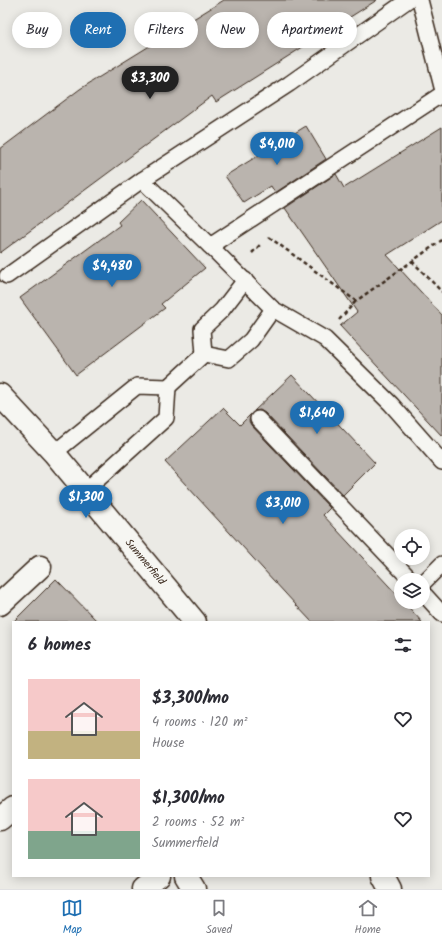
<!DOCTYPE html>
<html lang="en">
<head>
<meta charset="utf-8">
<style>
	:root { --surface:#fff; --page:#f2f2f3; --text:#2b2b33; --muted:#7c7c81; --line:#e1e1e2; --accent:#1f6fb2 }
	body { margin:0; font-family:Kalam,sans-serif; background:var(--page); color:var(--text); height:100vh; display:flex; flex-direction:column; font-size:15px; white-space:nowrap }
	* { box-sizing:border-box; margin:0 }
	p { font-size:13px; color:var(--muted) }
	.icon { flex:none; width:22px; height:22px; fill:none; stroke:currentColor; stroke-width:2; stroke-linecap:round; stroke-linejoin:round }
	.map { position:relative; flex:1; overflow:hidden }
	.details { position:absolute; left:12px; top:621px; width:418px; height:256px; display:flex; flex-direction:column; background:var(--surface); border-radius:0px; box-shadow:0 2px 10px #0003 }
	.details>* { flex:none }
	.top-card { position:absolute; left:12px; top:12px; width:418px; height:36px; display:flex; gap:8px }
	.tools { position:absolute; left:394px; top:529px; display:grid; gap:8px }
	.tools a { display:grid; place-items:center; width:36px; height:36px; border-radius:50%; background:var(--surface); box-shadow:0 2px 10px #0003; font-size:20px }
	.price { position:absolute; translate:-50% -34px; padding:0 9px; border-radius:14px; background:var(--accent); color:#fff; font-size:13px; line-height:26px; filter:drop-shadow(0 1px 2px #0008) }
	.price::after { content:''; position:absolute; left:50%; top:24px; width:12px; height:9px; margin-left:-6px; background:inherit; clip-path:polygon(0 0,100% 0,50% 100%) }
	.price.on { background:#222; color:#fff }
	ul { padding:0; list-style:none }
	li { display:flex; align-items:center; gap:12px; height:100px; padding:0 16px }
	li span { display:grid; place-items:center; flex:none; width:112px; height:80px; border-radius:0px; color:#555 }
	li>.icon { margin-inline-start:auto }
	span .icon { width:48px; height:48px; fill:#fffc; stroke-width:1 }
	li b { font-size:17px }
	h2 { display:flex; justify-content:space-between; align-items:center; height:48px; padding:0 16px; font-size:17px }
	.pill { padding:0 14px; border-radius:18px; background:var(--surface); box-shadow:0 2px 10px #0003; font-size:14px; line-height:36px }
	.pill.on { background:var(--accent); color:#fff }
	.menu { display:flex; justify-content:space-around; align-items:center; height:56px; border-top:1px solid var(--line); background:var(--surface); font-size:11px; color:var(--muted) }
	.menu a { display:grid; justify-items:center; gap:2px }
	.menu .on { color:var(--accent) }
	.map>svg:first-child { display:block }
</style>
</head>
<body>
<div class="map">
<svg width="442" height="889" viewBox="0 0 442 889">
	<rect width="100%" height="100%" fill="#ebeae5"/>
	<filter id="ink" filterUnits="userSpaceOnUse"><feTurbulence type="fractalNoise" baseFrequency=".025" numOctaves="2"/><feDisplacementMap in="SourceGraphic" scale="8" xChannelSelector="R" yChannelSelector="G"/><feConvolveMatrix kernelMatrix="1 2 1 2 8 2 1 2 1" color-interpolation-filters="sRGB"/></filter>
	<g filter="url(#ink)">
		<!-- building -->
		<g fill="#bab4ae" stroke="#3b2a1e">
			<path d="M 224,0 L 377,0 L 216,102 L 212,96 L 0,253 L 0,149 L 80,89 Z"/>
			<path d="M 306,126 L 326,159 L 275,193 L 271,186 L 244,203 L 225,176 Z"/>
			<path d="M 442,127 L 442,220 L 387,255 L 442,315 L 442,436 L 340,326 L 357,312 L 285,208 L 336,174 L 344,188 Z"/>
			<path d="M 141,200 L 205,268 L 161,304 L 165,308 L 76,375 L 20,298 L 120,225 L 118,222 Z"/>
			<path d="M 292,375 L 375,463 L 343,495 L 265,413 L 260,410 L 254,411 Z"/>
			<path d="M 223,408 L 240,425 L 251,414 L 249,421 L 251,425 L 330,508 L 323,515 L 401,599 L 401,602 L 404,602 L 422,622 L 312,622 L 296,605 L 165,462 Z"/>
			<path d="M 56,579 L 98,622 L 13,622 Z"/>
		</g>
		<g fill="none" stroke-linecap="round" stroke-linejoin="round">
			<defs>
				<g id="service">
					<path d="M 420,0 L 442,87"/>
					<path d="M 442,94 L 210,246 L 273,309 L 325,339 L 391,404 L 442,462"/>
					<path d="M 210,246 L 142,180 L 289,84 L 408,0"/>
					<path d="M 7,276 L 142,180"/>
					<path d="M 204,354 L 229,359 L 251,340 L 273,309"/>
					<path d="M 204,354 L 202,329 L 222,310 L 245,280"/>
					<path d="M 258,419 L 411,580"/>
					<path d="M 54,453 L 137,386 L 168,387 L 204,354"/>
					<path d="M 85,491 L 166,418 L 168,387"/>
					<path d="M 423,583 L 442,564"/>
					<path d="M 423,593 L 442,614"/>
				</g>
				<g id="minor">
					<path d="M 0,604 L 40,567"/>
					<path d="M 0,819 L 13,808"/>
					<path d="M 186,876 L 194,889"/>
					<path d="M 143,889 L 159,876"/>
				</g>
				<g id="tertiary">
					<path d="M 0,395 L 54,453 L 195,622"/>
					<path d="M 383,876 L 390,889"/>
				</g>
			</defs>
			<!-- service casing -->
			<use href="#service" stroke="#3b2a1e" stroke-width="18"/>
			<!-- minor casing -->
			<use href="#minor" stroke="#3b2a1e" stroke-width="25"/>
			<!-- tertiary casing -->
			<use href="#tertiary" stroke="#3b2a1e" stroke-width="25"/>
			<!-- path -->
			<g stroke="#3b2a1e" stroke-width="2.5" stroke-dasharray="4 3" stroke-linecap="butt">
				<path d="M 269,237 L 356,301 L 442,240"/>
				<path d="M 252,253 L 261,244"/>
				<path d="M 412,261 L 442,292"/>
				<path d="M 339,320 L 356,301"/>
			</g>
			<!-- service -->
			<use href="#service" stroke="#f6f6f2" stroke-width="15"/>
			<!-- minor -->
			<use href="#minor" stroke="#f6f6f2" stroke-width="22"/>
			<!-- tertiary -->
			<use href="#tertiary" stroke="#f6f6f2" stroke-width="22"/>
		</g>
	</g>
	<g text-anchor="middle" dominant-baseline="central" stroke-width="3.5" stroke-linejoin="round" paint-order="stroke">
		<!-- street labels -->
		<g font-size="11" fill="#3b2a1e" stroke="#f6f6f2">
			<text transform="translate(145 562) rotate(50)">Summerfield</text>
		</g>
	</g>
</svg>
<div class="tools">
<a><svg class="icon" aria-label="locate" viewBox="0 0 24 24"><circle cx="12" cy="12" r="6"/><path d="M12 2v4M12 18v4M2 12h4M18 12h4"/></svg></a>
<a><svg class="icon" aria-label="layers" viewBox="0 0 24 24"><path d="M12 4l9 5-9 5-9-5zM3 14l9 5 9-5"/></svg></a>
</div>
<b class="price on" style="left:150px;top:100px">$3,300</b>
<b class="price" style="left:277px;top:166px">$4,010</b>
<b class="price" style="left:112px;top:288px">$4,480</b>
<b class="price" style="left:317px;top:435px">$1,640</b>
<b class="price" style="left:86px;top:519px">$1,300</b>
<b class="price" style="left:283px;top:525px">$3,010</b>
<div class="top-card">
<a class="pill">Buy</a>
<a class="pill on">Rent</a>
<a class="pill">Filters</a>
<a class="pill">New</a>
<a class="pill">Apartment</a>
</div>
<section class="details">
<h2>6 homes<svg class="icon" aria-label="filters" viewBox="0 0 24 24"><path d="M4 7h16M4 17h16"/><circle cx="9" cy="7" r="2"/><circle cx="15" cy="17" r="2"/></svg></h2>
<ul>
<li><span style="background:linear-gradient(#f6c9c9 65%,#c2b280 0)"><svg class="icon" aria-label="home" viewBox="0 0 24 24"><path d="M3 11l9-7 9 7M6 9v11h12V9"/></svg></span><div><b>$3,300/mo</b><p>4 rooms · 120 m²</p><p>House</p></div><svg class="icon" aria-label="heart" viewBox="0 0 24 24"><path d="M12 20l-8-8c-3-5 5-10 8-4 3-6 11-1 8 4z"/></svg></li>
<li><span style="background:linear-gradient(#f6c9c9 65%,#7fa58c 0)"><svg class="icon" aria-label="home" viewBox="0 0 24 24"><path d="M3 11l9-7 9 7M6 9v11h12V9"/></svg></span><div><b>$1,300/mo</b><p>2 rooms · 52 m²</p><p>Summerfield</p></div><svg class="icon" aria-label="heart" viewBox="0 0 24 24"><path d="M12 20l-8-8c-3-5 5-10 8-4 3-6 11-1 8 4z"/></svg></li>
</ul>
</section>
</div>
<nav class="menu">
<a class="on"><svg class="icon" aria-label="map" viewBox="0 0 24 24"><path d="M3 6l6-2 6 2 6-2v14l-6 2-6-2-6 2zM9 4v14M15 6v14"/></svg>Map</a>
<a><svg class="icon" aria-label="saved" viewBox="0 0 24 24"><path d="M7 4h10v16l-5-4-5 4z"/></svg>Saved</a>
<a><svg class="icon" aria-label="home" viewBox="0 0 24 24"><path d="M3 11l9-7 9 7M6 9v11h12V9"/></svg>Home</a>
</nav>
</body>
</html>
